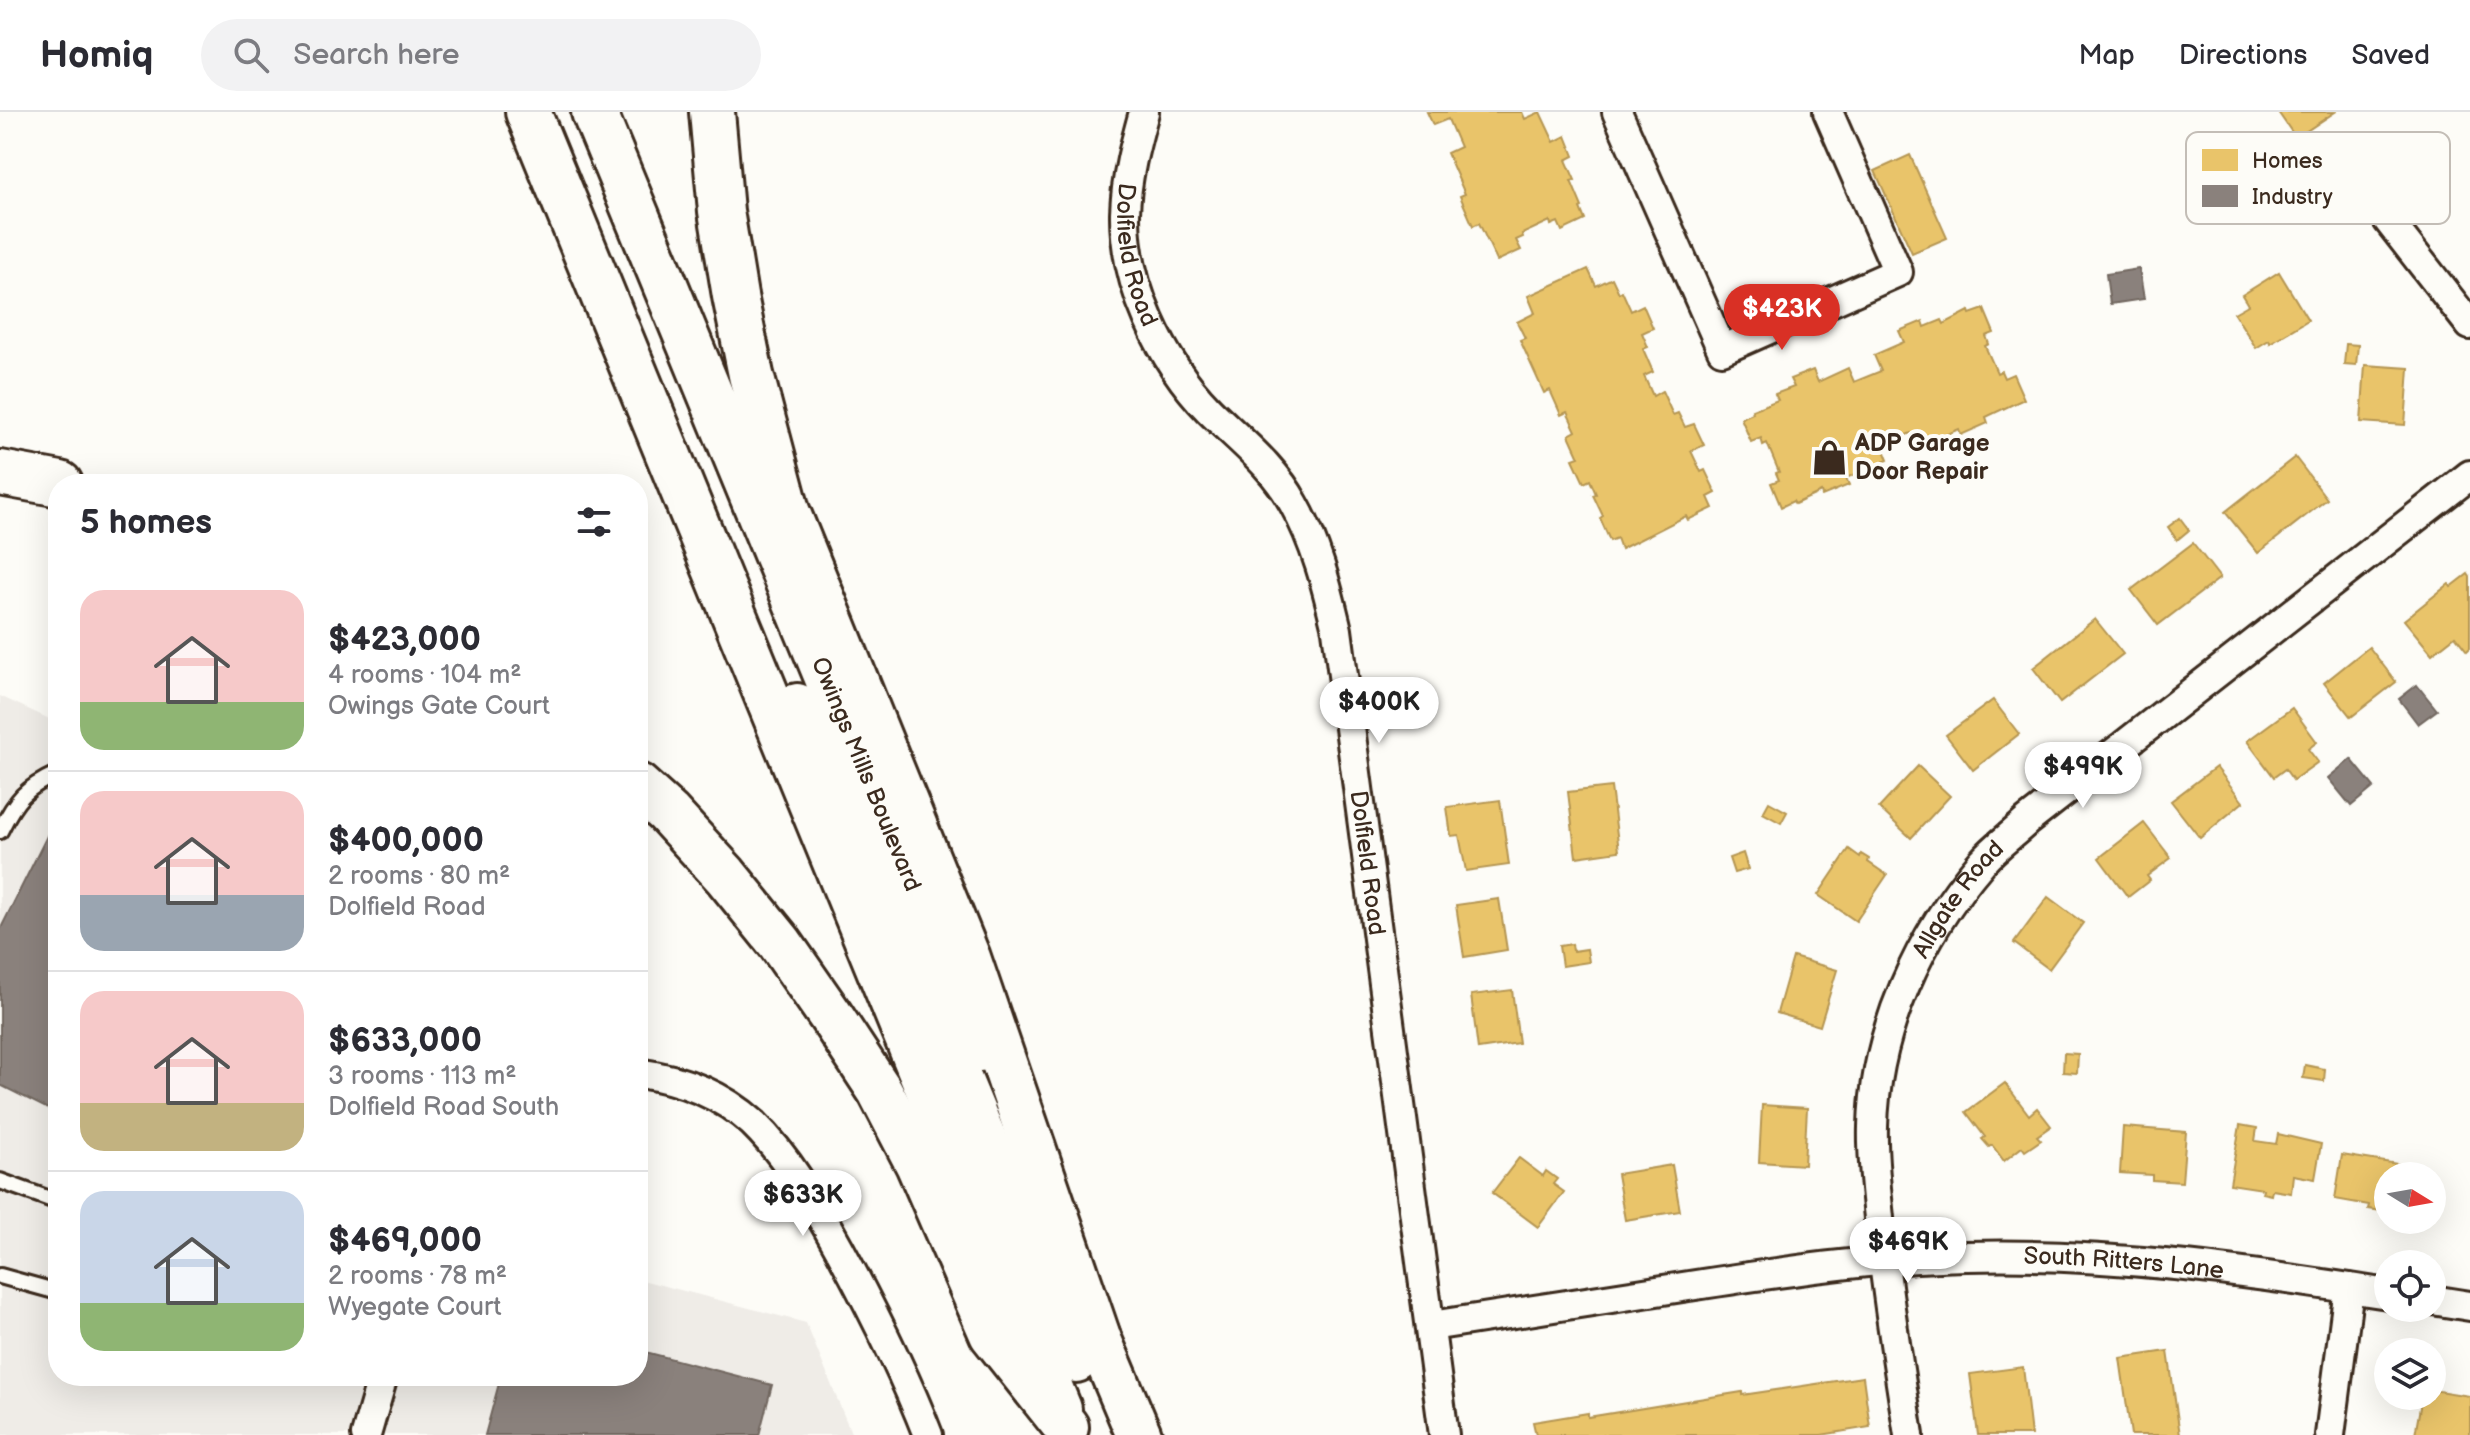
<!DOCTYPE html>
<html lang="en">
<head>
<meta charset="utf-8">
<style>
	:root { --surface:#fff; --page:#f2f2f3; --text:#2b2b33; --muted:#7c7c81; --line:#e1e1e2; --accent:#d93025 }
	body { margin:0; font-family:"Balsamiq Sans",sans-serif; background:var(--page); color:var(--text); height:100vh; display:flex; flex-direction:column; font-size:30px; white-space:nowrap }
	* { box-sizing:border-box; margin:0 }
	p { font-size:26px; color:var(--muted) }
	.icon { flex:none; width:44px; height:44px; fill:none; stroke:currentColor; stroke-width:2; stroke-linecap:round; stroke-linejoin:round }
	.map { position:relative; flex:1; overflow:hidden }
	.drawer { position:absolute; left:48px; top:362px; width:600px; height:912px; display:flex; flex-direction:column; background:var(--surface); border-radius:32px; box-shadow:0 8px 32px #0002 }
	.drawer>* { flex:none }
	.needle { width:52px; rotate:101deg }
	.fabs { position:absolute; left:2374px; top:1050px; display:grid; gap:16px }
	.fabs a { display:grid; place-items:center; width:72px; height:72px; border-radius:50%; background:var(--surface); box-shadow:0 8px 32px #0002; font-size:40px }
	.price { position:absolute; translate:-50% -68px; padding:0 18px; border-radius:28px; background:#fff; color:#222; font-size:26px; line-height:52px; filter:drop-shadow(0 2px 4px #0008) }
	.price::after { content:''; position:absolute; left:50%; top:48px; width:24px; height:18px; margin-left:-12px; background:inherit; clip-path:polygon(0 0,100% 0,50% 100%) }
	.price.active { background:var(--accent); color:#fff }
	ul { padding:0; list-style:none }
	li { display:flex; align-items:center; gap:24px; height:200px; padding:0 32px }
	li+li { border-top:2px solid var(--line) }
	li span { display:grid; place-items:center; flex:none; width:224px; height:160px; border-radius:24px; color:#555 }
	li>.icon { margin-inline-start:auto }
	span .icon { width:96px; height:96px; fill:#fffc; stroke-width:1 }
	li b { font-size:34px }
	h2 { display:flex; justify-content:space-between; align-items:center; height:96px; padding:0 32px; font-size:34px }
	header { display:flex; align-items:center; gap:48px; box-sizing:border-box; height:112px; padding:0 40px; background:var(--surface); border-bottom:2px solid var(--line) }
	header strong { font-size:38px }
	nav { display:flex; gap:44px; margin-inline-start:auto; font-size:28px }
	.search { width:560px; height:72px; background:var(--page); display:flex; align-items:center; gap:20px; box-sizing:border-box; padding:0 28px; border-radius:44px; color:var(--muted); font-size:30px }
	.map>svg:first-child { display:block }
</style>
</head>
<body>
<header>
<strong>Homiq</strong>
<div class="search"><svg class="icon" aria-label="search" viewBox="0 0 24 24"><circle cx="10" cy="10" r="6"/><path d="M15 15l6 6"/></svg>Search here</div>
<nav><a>Map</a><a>Directions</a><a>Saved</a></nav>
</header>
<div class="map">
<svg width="2470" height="1323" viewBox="0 0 2470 1323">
	<rect width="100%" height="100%" fill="#fdfcf7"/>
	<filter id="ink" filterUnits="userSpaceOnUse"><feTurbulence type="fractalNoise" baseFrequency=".0125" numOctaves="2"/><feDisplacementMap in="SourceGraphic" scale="16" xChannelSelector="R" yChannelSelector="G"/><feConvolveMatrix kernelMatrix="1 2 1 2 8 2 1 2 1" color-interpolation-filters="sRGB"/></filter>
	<g filter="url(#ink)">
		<!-- built -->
		<path fill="#efece7" d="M 0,584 L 58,611 L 58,1264 L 638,1264 L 638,1167 L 806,1211 L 852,1323 L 0,1323 Z"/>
		<!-- homes -->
		<g fill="#e9c46a" stroke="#b59653" stroke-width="2">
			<path d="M 1427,0 L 1522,0 L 1525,7 L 1540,0 L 1554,30 L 1566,24 L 1574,44 L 1566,48 L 1575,68 L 1571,69 L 1582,95 L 1580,96 L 1585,108 L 1562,119 L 1558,110 L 1551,113 L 1550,109 L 1522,122 L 1523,125 L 1516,128 L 1521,138 L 1497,149 L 1479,111 L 1473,114 L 1460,84 L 1465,82 L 1447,41 L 1460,35 L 1448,7 L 1433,13 Z"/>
			<path d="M 2278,0 L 2335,0 L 2296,26 Z"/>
			<path d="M 1910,43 L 1947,126 L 1912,141 L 1875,59 Z"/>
			<path d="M 1588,157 L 1596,174 L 1612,166 L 1619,181 L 1622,179 L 1631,199 L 1643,193 L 1653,216 L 1642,221 L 1648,235 L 1643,237 L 1653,260 L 1644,264 L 1653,284 L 1662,279 L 1673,303 L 1678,301 L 1685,315 L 1694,312 L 1704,333 L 1691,339 L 1701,360 L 1705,358 L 1716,381 L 1708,385 L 1713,396 L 1688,408 L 1686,404 L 1621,437 L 1617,426 L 1610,429 L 1600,406 L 1603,404 L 1593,383 L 1596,382 L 1590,368 L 1584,371 L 1573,347 L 1579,345 L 1569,323 L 1576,319 L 1567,300 L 1561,303 L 1550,278 L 1544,281 L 1520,228 L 1525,226 L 1517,210 L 1535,201 L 1528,184 Z"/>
			<path d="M 2279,160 L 2308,208 L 2270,231 L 2269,228 L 2256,236 L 2234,201 L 2248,193 L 2242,183 Z"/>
			<path d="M 1984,197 L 1994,221 L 1986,224 L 1989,232 L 1985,234 L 1997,261 L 2001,259 L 2004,266 L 2013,262 L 2024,287 L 1986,305 L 1988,311 L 1961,323 L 1959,317 L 1917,335 L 1911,321 L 1882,333 L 1888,348 L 1846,366 L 1849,373 L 1822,384 L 1821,380 L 1795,392 L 1793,389 L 1781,395 L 1771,371 L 1779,368 L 1776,361 L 1779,360 L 1767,331 L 1763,333 L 1761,326 L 1751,330 L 1741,306 L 1753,301 L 1752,298 L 1778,288 L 1775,282 L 1794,275 L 1790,267 L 1813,258 L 1818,270 L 1848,256 L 1854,270 L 1881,259 L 1874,243 L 1904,230 L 1899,219 L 1923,209 L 1925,215 L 1942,208 L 1944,212 L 1969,199 L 1970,202 Z"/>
			<path d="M 2346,232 L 2358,233 L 2356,253 L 2344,252 Z"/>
			<path d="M 2365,253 L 2409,256 L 2405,313 L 2361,310 Z"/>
			<path d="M 2295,345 L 2327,387 L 2258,441 L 2225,400 Z"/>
			<path d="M 2180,406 L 2189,418 L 2177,428 L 2168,415 Z"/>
			<path d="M 2193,431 L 2220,466 L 2158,513 L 2131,478 Z"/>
			<path d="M 2468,462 L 2470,465 L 2470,536 L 2467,539 L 2455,524 L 2432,542 L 2404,508 L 2449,472 L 2451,475 Z"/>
			<path d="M 2095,507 L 2123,542 L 2060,591 L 2033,556 Z"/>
			<path d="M 2369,535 L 2396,570 L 2351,605 L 2324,571 Z"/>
			<path d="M 1993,588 L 2019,622 L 1973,658 L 1946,623 Z"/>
			<path d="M 2292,596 L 2317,630 L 2308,637 L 2318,650 L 2293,668 L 2285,657 L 2274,665 L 2247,629 Z"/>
			<path d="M 1918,654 L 1950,684 L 1911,726 L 1879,696 Z"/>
			<path d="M 2216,655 L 2243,690 L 2200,726 L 2171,689 Z"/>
			<path d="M 1611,675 L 1619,739 L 1576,745 L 1568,680 Z"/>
			<path d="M 1500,688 L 1509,753 L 1466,759 L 1459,723 L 1451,724 L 1447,695 Z"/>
			<path d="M 1769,690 L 1787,700 L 1781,711 L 1763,701 Z"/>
			<path d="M 2144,711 L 2171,746 L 2147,764 L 2150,768 L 2128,785 L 2099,746 Z"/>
			<path d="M 1849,737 L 1860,745 L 1861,742 L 1869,747 L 1868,750 L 1887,763 L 1856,809 L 1818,783 Z"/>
			<path d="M 1743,741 L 1748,757 L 1734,761 L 1729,746 Z"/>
			<path d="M 2048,785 L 2083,811 L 2049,857 L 2014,831 Z"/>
			<path d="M 1499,787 L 1507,838 L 1464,845 L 1456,793 Z"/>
			<path d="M 1572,832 L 1573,839 L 1587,837 L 1589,850 L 1562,854 L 1559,834 Z"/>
			<path d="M 1793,845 L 1837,858 L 1820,914 L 1777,901 Z"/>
			<path d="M 1512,878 L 1519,931 L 1478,937 L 1471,883 Z"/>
			<path d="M 2064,941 L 2078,942 L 2077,961 L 2063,960 Z"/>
			<path d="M 2305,953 L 2325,957 L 2324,969 L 2303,966 Z"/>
			<path d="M 2005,971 L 2029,1003 L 2037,996 L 2051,1014 L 2037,1024 L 2041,1028 L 2025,1039 L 2022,1035 L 2004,1049 L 1992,1033 L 1989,1035 L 1982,1027 L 1985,1025 L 1966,1000 Z"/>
			<path d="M 1762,993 L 1807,996 L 1804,1053 L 1759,1050 Z"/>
			<path d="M 2240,1013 L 2257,1016 L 2255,1029 L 2276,1032 L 2278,1022 L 2321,1032 L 2315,1067 L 2293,1063 L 2291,1081 L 2272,1078 L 2271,1083 L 2262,1081 L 2263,1077 L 2230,1072 Z"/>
			<path d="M 2123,1015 L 2186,1020 L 2182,1070 L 2152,1068 L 2152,1063 L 2120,1061 Z"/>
			<path d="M 2342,1043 L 2404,1053 L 2403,1062 L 2408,1064 L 2388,1064 L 2388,1100 L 2368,1097 L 2369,1093 L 2335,1087 Z"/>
			<path d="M 1519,1046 L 1543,1064 L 1546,1059 L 1557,1067 L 1553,1072 L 1564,1080 L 1538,1115 L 1492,1081 Z"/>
			<path d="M 1672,1053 L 1680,1099 L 1625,1108 L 1617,1062 Z"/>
			<path d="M 2168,1239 L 2180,1323 L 2131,1323 L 2120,1246 Z"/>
			<path d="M 2023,1255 L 2031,1323 L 1978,1323 L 1970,1262 Z"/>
			<path d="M 1863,1265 L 1870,1315 L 1821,1323 L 1536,1323 L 1533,1310 L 1588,1301 L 1588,1305 L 1742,1280 L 1742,1283 Z"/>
			<path d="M 2432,1278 L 2470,1284 L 2470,1323 L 2415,1323 L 2422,1284 L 2432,1284 Z"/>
		</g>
		<!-- industry -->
		<g fill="#8a817c" stroke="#726760" stroke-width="2">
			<path d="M 2139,157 L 2144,187 L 2110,192 L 2106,162 Z"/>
			<path d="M 2417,573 L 2437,598 L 2418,612 L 2399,587 Z"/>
			<path d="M 2351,647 L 2374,675 L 2351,694 L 2328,666 Z"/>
			<path d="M 58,702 L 58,1002 L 0,973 L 0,818 Z"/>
			<path d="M 638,1238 L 772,1273 L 759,1323 L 485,1323 L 501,1264 L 638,1264 Z"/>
		</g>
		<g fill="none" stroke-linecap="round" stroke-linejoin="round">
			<defs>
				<g id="service">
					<path d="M 0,719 C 16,687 25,676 58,661"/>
					<path d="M 0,1069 L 58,1090"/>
					<path d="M 0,1164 L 58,1180"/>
				</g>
				<g id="minor">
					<path id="s1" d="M 1144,0 C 1135,33 1126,66 1125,101 C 1124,171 1161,249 1209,298 C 1239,328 1273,353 1294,392 C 1316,431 1327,475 1337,518 L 1444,1323"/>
					<path d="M 1617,0 L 1722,238 L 1898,160 L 1828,0"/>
					<path d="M 2388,108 L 2470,213"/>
					<path d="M 638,961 C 681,967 720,981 753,1011 C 789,1046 815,1093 839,1136 C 872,1197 903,1258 928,1323"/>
					<path d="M 2432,1188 L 2470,1194"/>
					<path id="s2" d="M 1431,1214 C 1517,1201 1603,1187 1689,1174 C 1780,1160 1873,1146 1966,1144 C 2108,1140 2248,1160 2388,1182"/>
					<path d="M 366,1323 L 383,1264"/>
					<path id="s3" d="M 1909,1323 C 1898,1251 1886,1179 1879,1106 C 1876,1076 1872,1045 1873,1015 C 1875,919 1920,822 1982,750 C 1995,735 2012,723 2027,709 L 2470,363"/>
					<path d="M 2330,1323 L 2349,1176"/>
				</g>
				<g id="primary">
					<path d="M 528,0 L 1059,1297"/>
					<path id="s4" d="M 594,0 L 980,937"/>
					<path d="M 797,594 L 826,647 L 1076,1248"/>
					<path d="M 1083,1190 L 1139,1323"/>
				</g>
				<g id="motorway">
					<path d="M 712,0 L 721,99 L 735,184 L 751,263 L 787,399 L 968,846 L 1098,1225"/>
					<path d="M 0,361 L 60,372"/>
					<path d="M 638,674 L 668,701 L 725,763 L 780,831 L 830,903 L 880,979 L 918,1052 L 992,1222 L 1066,1315"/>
				</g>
			</defs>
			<!-- service casing -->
			<use href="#service" stroke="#3b2a1e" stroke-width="20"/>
			<!-- minor casing -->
			<use href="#minor" stroke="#3b2a1e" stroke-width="34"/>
			<!-- primary casing -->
			<use href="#primary" stroke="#3b2a1e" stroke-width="50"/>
			<!-- motorway casing -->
			<use href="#motorway" stroke="#3b2a1e" stroke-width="50"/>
			<!-- service -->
			<use href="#service" stroke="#fdfcf7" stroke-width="14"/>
			<!-- minor -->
			<use href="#minor" stroke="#fdfcf7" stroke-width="28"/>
			<!-- primary -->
			<use href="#primary" stroke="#fdfcf7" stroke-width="44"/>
			<!-- motorway -->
			<use href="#motorway" stroke="#fdfcf7" stroke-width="44"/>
		</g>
	</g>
	<!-- icons -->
	<defs>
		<symbol id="shop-bare" viewBox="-9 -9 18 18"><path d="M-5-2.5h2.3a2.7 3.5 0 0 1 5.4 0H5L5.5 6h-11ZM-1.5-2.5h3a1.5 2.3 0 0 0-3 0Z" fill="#3b2a1e" stroke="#fdfcf7" stroke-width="2.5" paint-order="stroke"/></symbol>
	</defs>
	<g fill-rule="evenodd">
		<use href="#shop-bare" x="1804" y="320" width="51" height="51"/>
	</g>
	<g text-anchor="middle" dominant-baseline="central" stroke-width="8" stroke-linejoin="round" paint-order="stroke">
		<!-- street labels -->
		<g font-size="24" fill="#3b2a1e" stroke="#fdfcf7">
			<text stroke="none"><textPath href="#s1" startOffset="146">Dolfield Road</textPath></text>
			<text stroke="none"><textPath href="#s4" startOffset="716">Owings Mills Boulevard</textPath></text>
			<text stroke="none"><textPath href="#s1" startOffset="818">Dolfield Road</textPath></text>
			<text stroke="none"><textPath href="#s3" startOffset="558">Allgate Road</textPath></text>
			<text stroke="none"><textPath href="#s2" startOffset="698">South Ritters Lane</textPath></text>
		</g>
		<!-- poi labels -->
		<g font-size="24" font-weight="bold" fill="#3b2a1e" stroke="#fdfcf7" text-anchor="start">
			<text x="1855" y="331">ADP Garage<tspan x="1855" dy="28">Door Repair</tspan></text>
		</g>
	</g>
	<!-- legend -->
	<rect x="2186" y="20" width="264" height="92" rx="12" fill="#fdfcf7" stroke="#c3bdb6" stroke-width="2"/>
	<rect x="2202" y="37" width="36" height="22" fill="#e9c46a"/>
	<rect x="2202" y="73" width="36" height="22" fill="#8a817c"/>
	<g font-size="22" fill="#3b2a1e">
		<text x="2252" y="56">Homes</text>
		<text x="2252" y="92">Industry</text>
	</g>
</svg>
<div class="fabs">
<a><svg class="needle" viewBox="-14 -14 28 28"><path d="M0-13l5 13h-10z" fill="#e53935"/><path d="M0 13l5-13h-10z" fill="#7c7c81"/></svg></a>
<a><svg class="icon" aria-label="locate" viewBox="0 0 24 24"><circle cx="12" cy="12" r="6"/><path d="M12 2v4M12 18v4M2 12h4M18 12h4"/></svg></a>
<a><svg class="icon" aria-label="layers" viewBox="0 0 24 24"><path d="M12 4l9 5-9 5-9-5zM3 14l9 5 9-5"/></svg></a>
</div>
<b class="price active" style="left:1782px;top:240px">$423K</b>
<b class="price" style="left:1379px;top:633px">$400K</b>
<b class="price" style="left:2083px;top:698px">$499K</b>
<b class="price" style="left:803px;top:1126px">$633K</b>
<b class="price" style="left:1908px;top:1173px">$469K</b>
<section class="drawer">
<h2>5 homes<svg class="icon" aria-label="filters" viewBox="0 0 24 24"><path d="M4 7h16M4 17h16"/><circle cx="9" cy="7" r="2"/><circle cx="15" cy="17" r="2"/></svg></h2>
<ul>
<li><span style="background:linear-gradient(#f6c9c9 70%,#8fb573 0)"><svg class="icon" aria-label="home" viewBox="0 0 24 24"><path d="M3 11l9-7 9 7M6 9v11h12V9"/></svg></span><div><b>$423,000</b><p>4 rooms · 104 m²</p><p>Owings Gate Court</p></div></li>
<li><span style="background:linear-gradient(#f6c9c9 65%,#9aa5b1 0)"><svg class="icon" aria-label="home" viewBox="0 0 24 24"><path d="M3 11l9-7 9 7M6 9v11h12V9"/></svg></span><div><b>$400,000</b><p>2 rooms · 80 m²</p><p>Dolfield Road</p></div></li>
<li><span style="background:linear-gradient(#f6c9c9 70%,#c2b280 0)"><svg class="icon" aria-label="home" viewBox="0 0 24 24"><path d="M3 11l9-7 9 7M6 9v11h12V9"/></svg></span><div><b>$633,000</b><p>3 rooms · 113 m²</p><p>Dolfield Road South</p></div></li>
<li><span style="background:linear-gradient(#c9d6e8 70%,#8fb573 0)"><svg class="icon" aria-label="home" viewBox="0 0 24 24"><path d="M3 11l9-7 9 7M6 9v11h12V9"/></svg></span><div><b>$469,000</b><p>2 rooms · 78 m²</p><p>Wyegate Court</p></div></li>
</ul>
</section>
</div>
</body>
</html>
